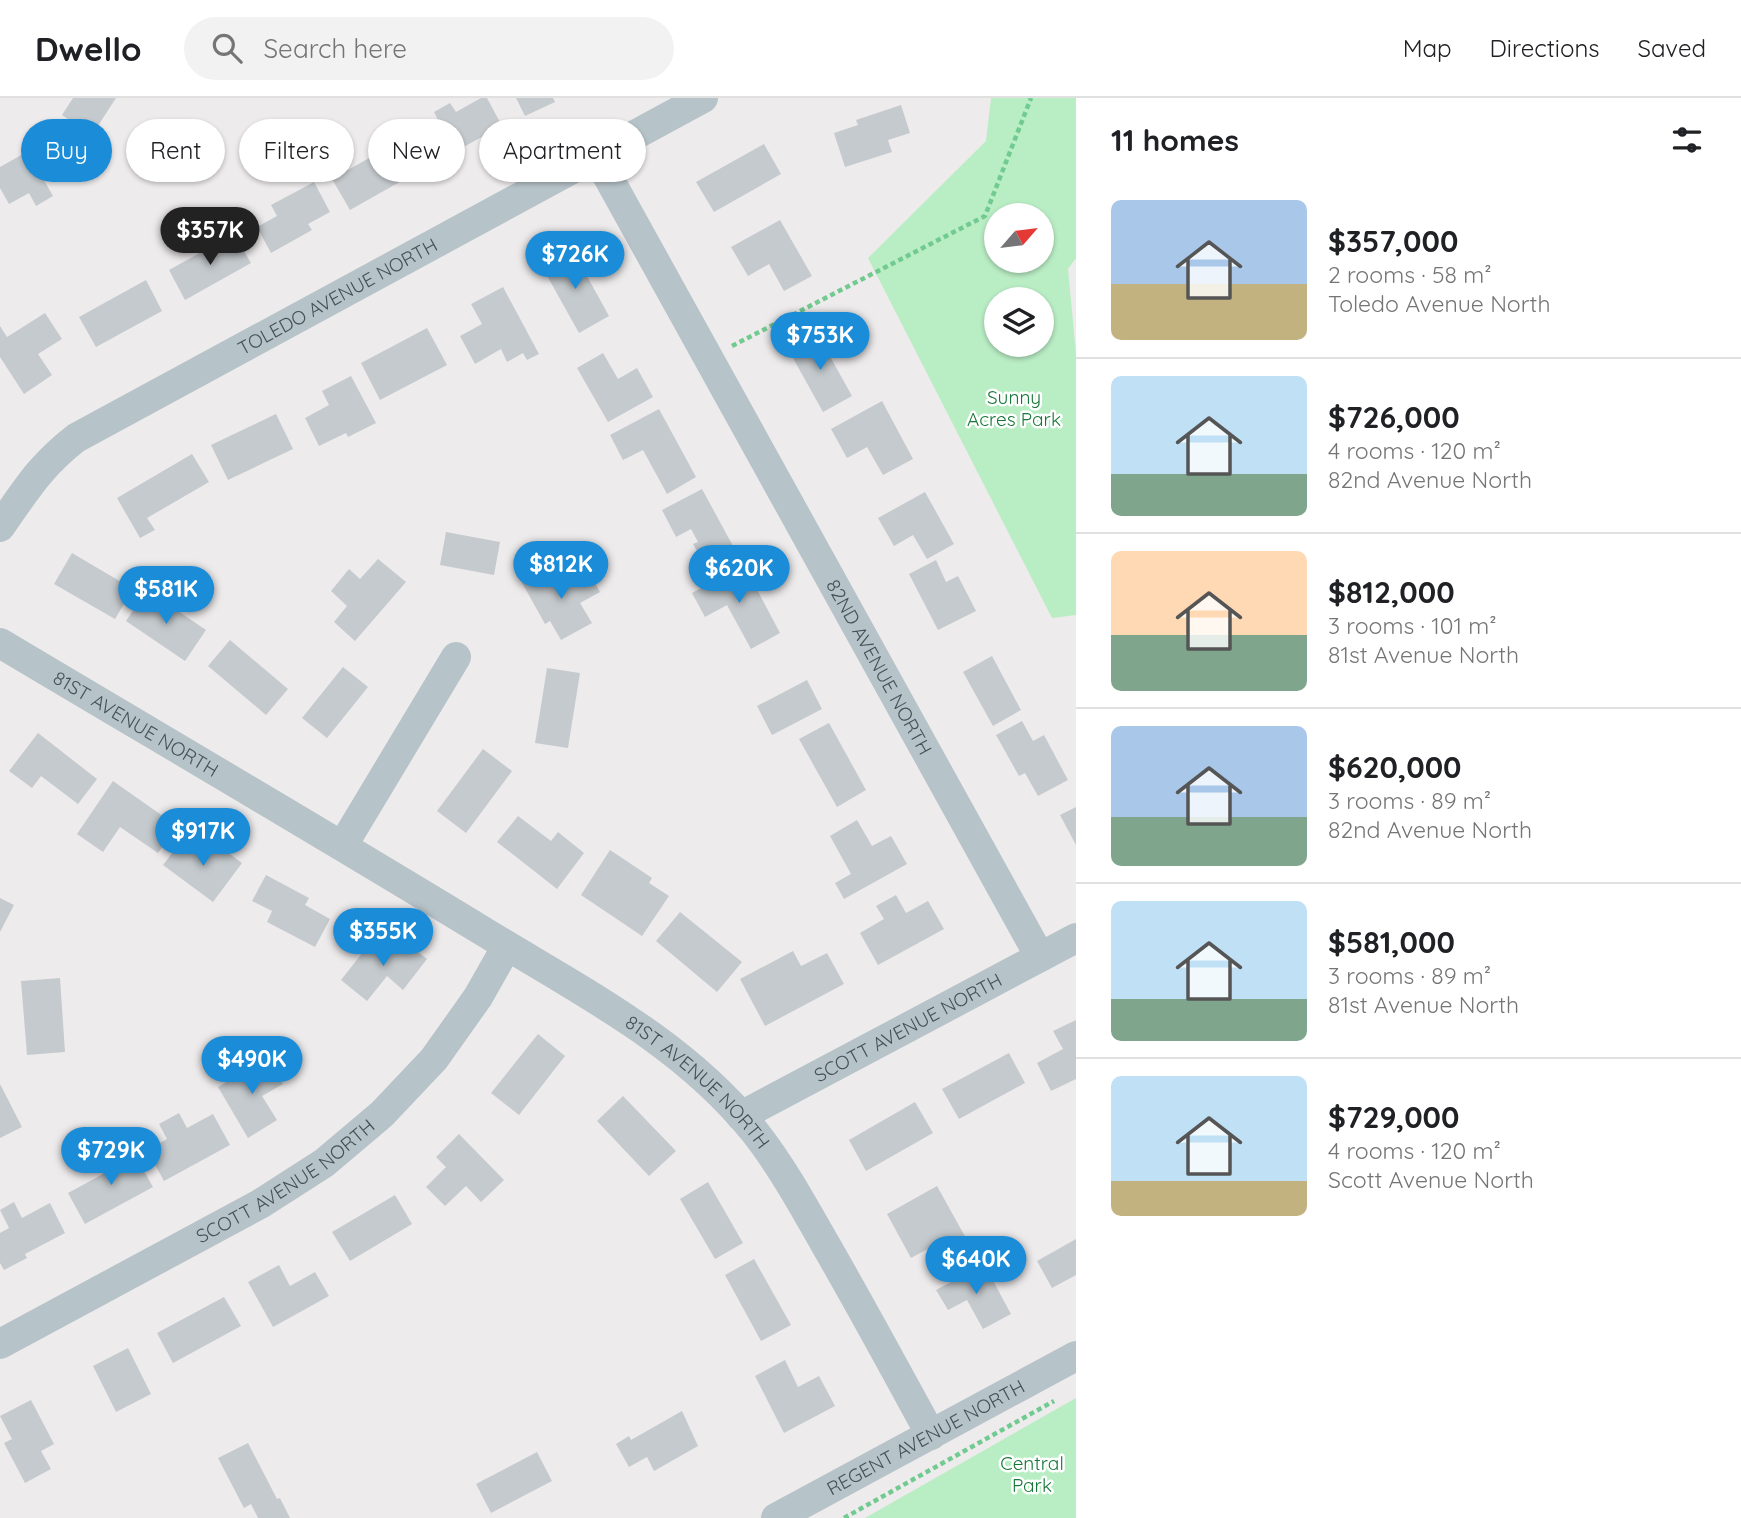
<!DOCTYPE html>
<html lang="en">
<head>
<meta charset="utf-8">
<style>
	:root { --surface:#fff; --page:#f2f2f2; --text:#202124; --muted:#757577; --line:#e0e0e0; --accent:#1b8cd8 }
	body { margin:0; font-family:Quicksand,sans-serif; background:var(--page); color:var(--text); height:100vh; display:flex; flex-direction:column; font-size:26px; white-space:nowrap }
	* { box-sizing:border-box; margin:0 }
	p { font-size:23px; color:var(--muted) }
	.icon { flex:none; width:38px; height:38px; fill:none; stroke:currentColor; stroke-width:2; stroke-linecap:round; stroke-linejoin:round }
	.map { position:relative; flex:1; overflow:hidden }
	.sheet { display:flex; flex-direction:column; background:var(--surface); width:665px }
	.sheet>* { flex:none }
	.top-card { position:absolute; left:21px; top:21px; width:665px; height:63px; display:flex; gap:14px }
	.needle { width:46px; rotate:62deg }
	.fabs { position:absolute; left:984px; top:105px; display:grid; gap:14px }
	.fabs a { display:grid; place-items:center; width:70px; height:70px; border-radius:50%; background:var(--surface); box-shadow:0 2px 5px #0004; font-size:35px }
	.price { position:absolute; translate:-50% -60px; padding:0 16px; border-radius:24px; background:var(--accent); color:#fff; font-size:23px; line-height:46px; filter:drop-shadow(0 2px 4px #0008) }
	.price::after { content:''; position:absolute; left:50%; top:42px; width:21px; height:16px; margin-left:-10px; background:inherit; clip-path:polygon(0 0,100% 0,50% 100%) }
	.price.on { background:#222; color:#fff }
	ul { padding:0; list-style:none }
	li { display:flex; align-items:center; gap:21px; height:175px; padding:0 35px }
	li+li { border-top:2px solid var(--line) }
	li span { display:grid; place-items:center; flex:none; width:196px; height:140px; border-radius:10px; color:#555 }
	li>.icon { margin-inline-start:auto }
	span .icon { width:84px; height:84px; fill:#fffc; stroke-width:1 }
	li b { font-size:30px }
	h2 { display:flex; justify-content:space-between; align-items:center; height:84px; padding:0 35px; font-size:30px }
	.chip { padding:0 24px; border-radius:32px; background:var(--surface); box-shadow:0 2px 5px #0004; font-size:24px; line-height:63px }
	.chip.on { background:var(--accent); color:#fff }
	header { display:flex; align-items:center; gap:42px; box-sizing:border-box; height:98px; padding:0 35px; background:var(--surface); border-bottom:2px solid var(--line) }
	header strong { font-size:33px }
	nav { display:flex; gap:38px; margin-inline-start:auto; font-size:24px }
	.search { width:490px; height:63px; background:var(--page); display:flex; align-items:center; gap:18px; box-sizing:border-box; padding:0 24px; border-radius:38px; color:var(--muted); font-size:26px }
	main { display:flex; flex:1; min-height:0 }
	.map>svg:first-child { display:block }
</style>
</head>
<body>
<header>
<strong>Dwello</strong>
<div class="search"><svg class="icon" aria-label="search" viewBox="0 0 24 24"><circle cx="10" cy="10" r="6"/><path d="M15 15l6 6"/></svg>Search here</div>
<nav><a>Map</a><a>Directions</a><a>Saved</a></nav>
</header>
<main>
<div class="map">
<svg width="1076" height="1420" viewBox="0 0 1076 1420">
	<rect width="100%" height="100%" fill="#eeebec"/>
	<!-- green -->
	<g fill="#b9edc4" fill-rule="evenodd">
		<path d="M 991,0 L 1076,0 L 1076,160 L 1068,171 L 1076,256 L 1076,517 L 1052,520 L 868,160 L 986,43 ZM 996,117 L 1041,117 L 1041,163 L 996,163 ZM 996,201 L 1041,201 L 1041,247 L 996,247 Z"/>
		<path d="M 1076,1300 L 1076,1420 L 865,1420 Z"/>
	</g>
	<!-- building -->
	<g fill="#c5cace">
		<path d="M 73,0 L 116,0 L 92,37 L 62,17 Z"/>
		<path d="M 481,0 L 487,0 L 502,28 L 436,64 L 420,34 L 439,24 L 434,14 L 450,5 L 456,14 Z"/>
		<path d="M 516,0 L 553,0 L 555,4 L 525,18 Z"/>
		<path d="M 901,7 L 910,35 L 888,42 L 892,54 L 845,69 L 834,35 L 858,27 L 856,22 Z"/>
		<path d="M 55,38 L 71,67 L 44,82 L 53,98 L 36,108 L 29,95 L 9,106 L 0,90 L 0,69 Z"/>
		<path d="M 394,46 L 412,77 L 350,112 L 332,81 Z"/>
		<path d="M 764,46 L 781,76 L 714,114 L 696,84 Z"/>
		<path d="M 314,84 L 330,114 L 308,126 L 312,132 L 271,155 L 257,129 L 277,118 L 271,107 Z"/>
		<path d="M 780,122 L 812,178 L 784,193 L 769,166 L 748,178 L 731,149 Z"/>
		<path d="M 234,136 L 251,165 L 185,202 L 169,172 Z"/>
		<path d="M 572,151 L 609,218 L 579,235 L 541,167 Z"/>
		<path d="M 146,182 L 162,213 L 96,249 L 79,219 Z"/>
		<path d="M 503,189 L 539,256 L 527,262 L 523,255 L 507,264 L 501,251 L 475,266 L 460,238 L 482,226 L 471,206 Z"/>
		<path d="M 45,215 L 62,241 L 38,256 L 52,277 L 24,296 L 0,259 L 0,228 L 7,239 Z"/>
		<path d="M 427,230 L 447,267 L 380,302 L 361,265 Z"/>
		<path d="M 817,235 L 852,298 L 823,314 L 788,251 Z"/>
		<path d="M 603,255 L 618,281 L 637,270 L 653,299 L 608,324 L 577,270 Z"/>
		<path d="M 351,278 L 376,325 L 348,339 L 346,335 L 319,348 L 305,320 L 329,307 L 322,293 Z"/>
		<path d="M 882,303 L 913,361 L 883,377 L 867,349 L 847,360 L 831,331 Z"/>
		<path d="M 659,311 L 696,379 L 667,396 L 643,352 L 623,362 L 610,337 Z"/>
		<path d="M 276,316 L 293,351 L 228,382 L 211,347 Z"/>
		<path d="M 192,356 L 209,384 L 147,420 L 155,432 L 140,440 L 117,400 Z"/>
		<path d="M 702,391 L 739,459 L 709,475 L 693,446 L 698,444 L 691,431 L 676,439 L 662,412 Z"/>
		<path d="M 925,394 L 954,446 L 927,461 L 913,437 L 894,448 L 878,420 Z"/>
		<path d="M 446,434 L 500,444 L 494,477 L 440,467 Z"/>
		<path d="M 72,455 L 133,491 L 115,521 L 54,486 Z"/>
		<path d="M 378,461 L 406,484 L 355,543 L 334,524 L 347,508 L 331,493 L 349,471 L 360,481 Z"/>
		<path d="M 936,462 L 946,484 L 958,478 L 976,513 L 938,532 L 909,476 Z"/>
		<path d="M 744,467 L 780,535 L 751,551 L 727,507 L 705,519 L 692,495 Z"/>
		<path d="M 546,470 L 557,490 L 588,473 L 600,494 L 580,505 L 592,525 L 561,542 L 550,523 L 545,526 L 521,483 Z"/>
		<path d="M 147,492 L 206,532 L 185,563 L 126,523 Z"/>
		<path d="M 230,542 L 288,591 L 266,617 L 208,568 Z"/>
		<path d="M 992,558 L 1021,612 L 993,628 L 963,574 Z"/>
		<path d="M 343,569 L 368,589 L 327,640 L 302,620 Z"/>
		<path d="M 547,570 L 580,575 L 568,650 L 535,645 Z"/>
		<path d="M 807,582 L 822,611 L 772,637 L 757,608 Z"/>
		<path d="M 1022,623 L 1033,643 L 1044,637 L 1068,682 L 1038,698 L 1025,675 L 1019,678 L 996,637 Z"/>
		<path d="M 829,625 L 866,692 L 837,709 L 799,641 Z"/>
		<path d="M 38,635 L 97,681 L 78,706 L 41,678 L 32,690 L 9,673 Z"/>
		<path d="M 483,651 L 512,673 L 466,735 L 437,713 Z"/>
		<path d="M 113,683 L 177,728 L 158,755 L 120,729 L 103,754 L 77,736 Z"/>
		<path d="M 1076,709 L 1076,747 L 1060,717 Z"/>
		<path d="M 518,718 L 551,743 L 558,734 L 584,755 L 557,791 L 497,744 Z"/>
		<path d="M 857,722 L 872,748 L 891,738 L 907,766 L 844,801 L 835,785 L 851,776 L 830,738 Z"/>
		<path d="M 182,742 L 204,759 L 215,745 L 242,765 L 213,804 L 163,767 Z"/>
		<path d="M 610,752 L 652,780 L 649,785 L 669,798 L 642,838 L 581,797 Z"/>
		<path d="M 266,777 L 309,800 L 305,807 L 330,821 L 315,849 L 267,824 L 272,813 L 252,803 Z"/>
		<path d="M 896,797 L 906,815 L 928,803 L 944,831 L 878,867 L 860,835 L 884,821 L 876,808 Z"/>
		<path d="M 0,800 L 14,807 L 0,834 Z"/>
		<path d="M 680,814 L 742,864 L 717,894 L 656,843 Z"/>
		<path d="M 374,840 L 393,855 L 403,842 L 427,861 L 403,892 L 387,878 L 367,903 L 341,882 Z"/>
		<path d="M 793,853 L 801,868 L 827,855 L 844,886 L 765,928 L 740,881 Z"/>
		<path d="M 60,880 L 65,954 L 27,957 L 21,883 Z"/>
		<path d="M 1076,922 L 1076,981 L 1051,993 L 1037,965 L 1063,951 L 1053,933 Z"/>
		<path d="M 538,936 L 565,958 L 519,1017 L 491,995 Z"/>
		<path d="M 1009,955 L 1025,985 L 959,1021 L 942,991 Z"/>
		<path d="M 267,959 L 283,986 L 262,998 L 277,1022 L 248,1040 L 218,989 Z"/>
		<path d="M 0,986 L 22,1029 L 0,1040 Z"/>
		<path d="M 623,998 L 676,1053 L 649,1078 L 597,1023 Z"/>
		<path d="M 915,1004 L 933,1035 L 866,1073 L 849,1042 Z"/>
		<path d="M 179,1015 L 187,1030 L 213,1016 L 230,1047 L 164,1083 L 147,1052 L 167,1041 L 159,1026 Z"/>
		<path d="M 459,1036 L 504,1082 L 481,1104 L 466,1088 L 445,1108 L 426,1089 L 446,1069 L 436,1059 Z"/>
		<path d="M 131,1050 L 153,1089 L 85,1126 L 68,1095 L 103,1076 L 98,1068 Z"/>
		<path d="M 708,1084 L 743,1145 L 715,1161 L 680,1101 Z"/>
		<path d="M 937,1088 L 967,1142 L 938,1158 L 933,1148 L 911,1160 L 887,1116 Z"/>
		<path d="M 395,1097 L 412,1126 L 350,1163 L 332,1134 Z"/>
		<path d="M 14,1104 L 22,1120 L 50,1105 L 65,1135 L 25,1156 L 27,1160 L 4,1172 L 0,1165 L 0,1135 L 9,1130 L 0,1112 Z"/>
		<path d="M 1076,1141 L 1076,1177 L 1052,1190 L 1037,1163 Z"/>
		<path d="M 754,1161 L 791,1227 L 761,1243 L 725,1177 Z"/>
		<path d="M 984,1166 L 1011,1216 L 983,1231 L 967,1202 L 948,1212 L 936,1192 Z"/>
		<path d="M 279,1167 L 290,1188 L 315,1174 L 329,1198 L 273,1229 L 248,1184 Z"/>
		<path d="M 224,1199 L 241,1228 L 173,1265 L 157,1235 Z"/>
		<path d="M 128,1250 L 151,1296 L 116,1314 L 93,1268 Z"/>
		<path d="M 785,1262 L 798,1289 L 819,1278 L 835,1308 L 784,1335 L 755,1278 Z"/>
		<path d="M 31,1302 L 54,1346 L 41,1353 L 51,1371 L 25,1385 L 4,1345 L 12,1341 L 0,1318 Z"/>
		<path d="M 682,1313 L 698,1348 L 654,1373 L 647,1359 L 629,1369 L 616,1346 L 629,1338 L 631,1342 Z"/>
		<path d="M 248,1345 L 277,1401 L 280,1400 L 290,1420 L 258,1420 L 251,1406 L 244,1410 L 218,1360 Z"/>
		<path d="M 537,1354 L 552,1383 L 491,1415 L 476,1386 Z"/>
	</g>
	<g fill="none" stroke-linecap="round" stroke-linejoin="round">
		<!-- path -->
		<g stroke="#71ca90" stroke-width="4.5" stroke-dasharray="5 3.5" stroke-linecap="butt">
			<path d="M 732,248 L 985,118 L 1031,0"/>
			<path d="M 844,1420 L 1054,1303"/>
		</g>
		<!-- minor -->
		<g stroke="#b6c3c8" stroke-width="30">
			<path id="s1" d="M 597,59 L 1040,859"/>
			<path id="s2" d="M 0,429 C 26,392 39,369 76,340 L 703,0"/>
			<path id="s3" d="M 0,545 C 161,641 322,735 481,832 C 577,891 682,943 754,1033 C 781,1067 803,1107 824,1144 C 861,1208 896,1273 931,1337"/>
			<path d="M 343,747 L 456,559"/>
			<path id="s4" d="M 741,1018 L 1076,840"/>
			<path id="s5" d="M 0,1246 L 260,1106 L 324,1065 L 382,1016 L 434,961 L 478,899 L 507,848"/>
			<path id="s6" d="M 776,1420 L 1076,1258"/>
		</g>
	</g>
	<g text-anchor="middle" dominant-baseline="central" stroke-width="5" stroke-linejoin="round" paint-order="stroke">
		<!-- street labels -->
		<g font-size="19" fill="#445258" stroke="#fff">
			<text stroke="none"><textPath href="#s2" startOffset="415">TOLEDO AVENUE NORTH</textPath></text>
			<text stroke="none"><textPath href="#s1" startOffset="583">82ND AVENUE NORTH</textPath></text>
			<text stroke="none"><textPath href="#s3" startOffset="158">81ST AVENUE NORTH</textPath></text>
			<text stroke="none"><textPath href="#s4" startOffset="189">SCOTT AVENUE NORTH</textPath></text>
			<text stroke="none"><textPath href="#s3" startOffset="826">81ST AVENUE NORTH</textPath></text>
			<text stroke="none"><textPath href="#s5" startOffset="329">SCOTT AVENUE NORTH</textPath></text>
			<text stroke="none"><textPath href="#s6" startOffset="170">REGENT AVENUE NORTH</textPath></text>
		</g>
		<!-- park labels -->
		<g font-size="19" fill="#177738" stroke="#fff">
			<text x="1014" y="299">Sunny<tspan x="1014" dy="22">Acres Park</tspan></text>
			<text x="1032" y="1365">Central<tspan x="1032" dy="22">Park</tspan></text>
		</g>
	</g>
</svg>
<div class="fabs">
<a><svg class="needle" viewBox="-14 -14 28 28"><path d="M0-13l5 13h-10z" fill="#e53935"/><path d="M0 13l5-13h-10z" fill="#757577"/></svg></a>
<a><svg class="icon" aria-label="layers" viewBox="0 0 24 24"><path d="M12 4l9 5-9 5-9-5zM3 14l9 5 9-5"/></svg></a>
</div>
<b class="price on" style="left:210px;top:169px">$357K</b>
<b class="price" style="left:575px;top:193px">$726K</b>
<b class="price" style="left:820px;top:274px">$753K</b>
<b class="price" style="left:561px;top:503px">$812K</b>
<b class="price" style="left:739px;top:507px">$620K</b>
<b class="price" style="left:166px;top:528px">$581K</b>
<b class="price" style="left:203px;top:770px">$917K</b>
<b class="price" style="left:383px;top:870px">$355K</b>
<b class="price" style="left:252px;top:998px">$490K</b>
<b class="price" style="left:111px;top:1089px">$729K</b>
<b class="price" style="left:976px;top:1198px">$640K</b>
<div class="top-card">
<a class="chip on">Buy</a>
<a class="chip">Rent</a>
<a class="chip">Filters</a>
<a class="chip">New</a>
<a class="chip">Apartment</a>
</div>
</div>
<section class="sheet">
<h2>11 homes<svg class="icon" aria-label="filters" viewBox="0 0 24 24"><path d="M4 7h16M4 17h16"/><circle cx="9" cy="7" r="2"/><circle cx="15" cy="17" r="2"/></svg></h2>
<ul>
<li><span style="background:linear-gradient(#a9c7e8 60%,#c2b280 0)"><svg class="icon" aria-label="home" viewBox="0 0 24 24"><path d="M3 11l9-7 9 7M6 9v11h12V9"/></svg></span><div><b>$357,000</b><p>2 rooms · 58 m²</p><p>Toledo Avenue North</p></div></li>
<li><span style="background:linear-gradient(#bfe0f5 70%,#7fa58c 0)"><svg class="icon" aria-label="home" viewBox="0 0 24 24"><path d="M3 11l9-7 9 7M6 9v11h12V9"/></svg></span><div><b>$726,000</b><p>4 rooms · 120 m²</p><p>82nd Avenue North</p></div></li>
<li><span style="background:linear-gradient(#ffd9b3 60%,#7fa58c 0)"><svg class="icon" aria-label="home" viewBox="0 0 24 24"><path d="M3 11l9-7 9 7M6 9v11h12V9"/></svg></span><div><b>$812,000</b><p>3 rooms · 101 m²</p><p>81st Avenue North</p></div></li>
<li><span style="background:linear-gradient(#a9c7e8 65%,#7fa58c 0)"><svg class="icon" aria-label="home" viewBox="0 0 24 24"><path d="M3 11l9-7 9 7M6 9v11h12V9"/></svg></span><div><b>$620,000</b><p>3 rooms · 89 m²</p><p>82nd Avenue North</p></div></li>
<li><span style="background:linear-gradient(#bfe0f5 70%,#7fa58c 0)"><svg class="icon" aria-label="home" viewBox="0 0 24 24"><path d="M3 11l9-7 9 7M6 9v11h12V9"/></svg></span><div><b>$581,000</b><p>3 rooms · 89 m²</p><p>81st Avenue North</p></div></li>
<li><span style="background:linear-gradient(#bfe0f5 75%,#c2b280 0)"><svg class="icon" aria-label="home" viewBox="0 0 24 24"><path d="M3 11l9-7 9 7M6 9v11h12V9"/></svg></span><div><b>$729,000</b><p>4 rooms · 120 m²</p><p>Scott Avenue North</p></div></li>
</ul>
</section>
</main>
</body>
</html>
